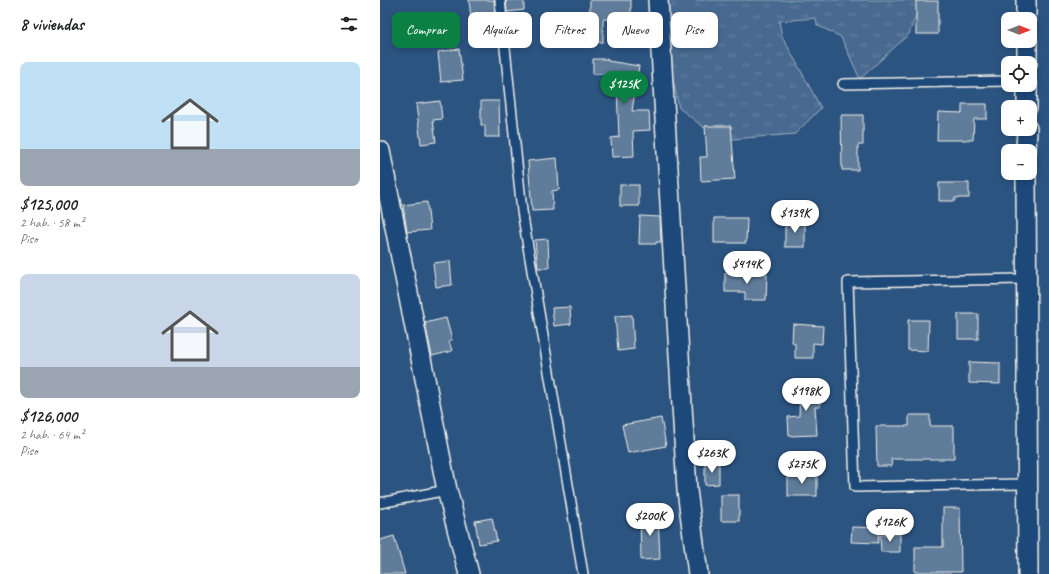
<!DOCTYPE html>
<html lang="es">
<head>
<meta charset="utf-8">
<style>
	:root { --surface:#fff; --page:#f2f2f2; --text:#202124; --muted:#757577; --accent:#0b8043 }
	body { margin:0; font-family:Caveat,sans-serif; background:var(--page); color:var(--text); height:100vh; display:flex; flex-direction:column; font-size:15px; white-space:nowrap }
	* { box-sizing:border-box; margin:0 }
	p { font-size:13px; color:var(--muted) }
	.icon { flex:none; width:22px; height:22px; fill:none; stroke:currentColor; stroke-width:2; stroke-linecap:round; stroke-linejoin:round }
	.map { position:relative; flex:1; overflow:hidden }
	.side { display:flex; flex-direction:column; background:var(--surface); width:380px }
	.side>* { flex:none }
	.guide { position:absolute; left:12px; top:12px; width:380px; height:36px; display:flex; gap:8px }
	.needle { width:26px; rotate:90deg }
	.fabs { position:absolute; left:621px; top:12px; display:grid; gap:8px }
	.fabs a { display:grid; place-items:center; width:36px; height:36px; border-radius:8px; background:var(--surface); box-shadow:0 2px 6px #0003; font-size:20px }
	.price { position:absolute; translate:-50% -34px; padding:0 9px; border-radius:14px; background:#fff; color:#222; font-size:13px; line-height:26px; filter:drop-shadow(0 1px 2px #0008) }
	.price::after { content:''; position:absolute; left:50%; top:24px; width:12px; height:9px; margin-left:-6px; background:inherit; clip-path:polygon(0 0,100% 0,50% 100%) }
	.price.on { background:var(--accent); color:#fff }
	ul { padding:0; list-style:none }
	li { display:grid; align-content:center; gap:8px; height:212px; padding:0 20px }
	li span { display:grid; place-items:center; height:124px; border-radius:8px; color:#555 }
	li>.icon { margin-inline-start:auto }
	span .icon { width:72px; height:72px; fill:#fffc; stroke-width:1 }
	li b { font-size:17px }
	h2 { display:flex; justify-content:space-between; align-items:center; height:48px; padding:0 20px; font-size:17px }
	.pill { padding:0 14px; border-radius:8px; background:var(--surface); box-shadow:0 2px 6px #0003; font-size:14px; line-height:36px }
	.pill.on { background:var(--accent); color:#fff }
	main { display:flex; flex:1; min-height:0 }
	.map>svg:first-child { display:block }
</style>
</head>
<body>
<main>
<section class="side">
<h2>8 viviendas<svg class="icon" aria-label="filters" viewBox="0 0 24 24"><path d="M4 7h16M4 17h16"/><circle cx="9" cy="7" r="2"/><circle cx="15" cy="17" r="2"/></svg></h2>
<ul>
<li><span style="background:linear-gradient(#bfe0f5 70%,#9aa5b1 0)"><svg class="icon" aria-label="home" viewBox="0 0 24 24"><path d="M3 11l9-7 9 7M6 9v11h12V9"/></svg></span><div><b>$125,000</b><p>2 hab. · 58 m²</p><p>Piso</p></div></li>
<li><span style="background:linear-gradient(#c9d6e8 75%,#9aa5b1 0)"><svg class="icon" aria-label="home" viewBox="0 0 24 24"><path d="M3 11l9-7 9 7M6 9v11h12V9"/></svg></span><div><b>$126,000</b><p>2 hab. · 64 m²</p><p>Piso</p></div></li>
</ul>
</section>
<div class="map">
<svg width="669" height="574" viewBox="0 0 669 574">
	<defs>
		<pattern id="grass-tufts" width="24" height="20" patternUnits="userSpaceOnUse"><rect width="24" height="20" fill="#496b90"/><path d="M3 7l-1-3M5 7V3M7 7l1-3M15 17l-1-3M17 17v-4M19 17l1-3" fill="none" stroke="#6481a0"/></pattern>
	</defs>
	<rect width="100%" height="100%" fill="#2c5481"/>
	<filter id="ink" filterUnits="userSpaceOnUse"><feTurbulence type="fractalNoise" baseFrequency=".025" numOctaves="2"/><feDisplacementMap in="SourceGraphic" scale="8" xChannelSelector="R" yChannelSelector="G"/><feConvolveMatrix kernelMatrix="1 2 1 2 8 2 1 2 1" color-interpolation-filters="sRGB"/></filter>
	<g filter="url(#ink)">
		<!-- grass -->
		<path fill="url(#grass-tufts)" stroke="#9eaebc" d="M 285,0 L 540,0 L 541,2 L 529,34 L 480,79 L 461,37 L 437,25 L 436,18 L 399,21 L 402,36 L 441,108 L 415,134 L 340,140 L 299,108 L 286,47 Z"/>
		<!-- building -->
		<g fill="#5e7b9a" stroke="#f4f1e8">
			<path d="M 89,0 L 114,0 L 115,24 L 92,27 Z"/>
			<path d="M 126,0 L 144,0 L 144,10 L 127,12 Z"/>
			<path d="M 210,0 L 251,0 L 251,20 L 223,19 L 223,42 L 209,42 Z"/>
			<rect x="536" y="1" width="22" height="33"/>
			<path d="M 79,49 L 83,80 L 61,82 L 58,52 Z"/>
			<path d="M 213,59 L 228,59 L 228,61 L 259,66 L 252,111 L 269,111 L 270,130 L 253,131 L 254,156 L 232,157 L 231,138 L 239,137 L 237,89 L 234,89 L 236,74 L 213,74 Z"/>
			<path d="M 60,101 L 62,119 L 53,120 L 56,142 L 41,144 L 36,104 Z"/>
			<path d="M 101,101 L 119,101 L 120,137 L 105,137 L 105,125 L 101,125 Z"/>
			<path d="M 582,104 L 607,104 L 607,119 L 594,119 L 593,140 L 557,140 L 558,112 L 582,113 Z"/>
			<path d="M 461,115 L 483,115 L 483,145 L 478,145 L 478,170 L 462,170 Z"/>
			<path d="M 325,126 L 351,126 L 355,179 L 321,181 L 320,157 L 327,157 Z"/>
			<path d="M 177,158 L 179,190 L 172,191 L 173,210 L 152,211 L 148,161 Z"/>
			<path d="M 559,183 L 589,183 L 589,198 L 575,198 L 575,201 L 559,201 Z"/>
			<rect x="240" y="185" width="19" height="21"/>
			<path d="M 47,202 L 50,230 L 27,232 L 23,205 Z"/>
			<path d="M 260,216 L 280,217 L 281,242 L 276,242 L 276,244 L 259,244 Z"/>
			<path d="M 334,218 L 367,218 L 366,243 L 334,243 Z"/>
			<rect x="405" y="220" width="20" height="27"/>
			<path d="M 168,239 L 169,268 L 158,268 L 155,240 Z"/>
			<path d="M 70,261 L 72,285 L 56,287 L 53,263 Z"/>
			<path d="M 345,273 L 387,274 L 386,300 L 365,300 L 365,292 L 345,292 Z"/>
			<path d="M 190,307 L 191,324 L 174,326 L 172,308 Z"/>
			<rect x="578" y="314" width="20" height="25"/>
			<path d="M 252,315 L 254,349 L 238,351 L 235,316 Z"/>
			<path d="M 66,318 L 72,340 L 69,341 L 72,351 L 52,356 L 45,323 Z"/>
			<path d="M 528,320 L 549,320 L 548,351 L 528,350 Z"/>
			<path d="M 413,324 L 443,326 L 442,344 L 433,343 L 433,358 L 415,358 L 415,343 L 412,342 Z"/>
			<path d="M 589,362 L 620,363 L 620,384 L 589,383 Z"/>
			<path d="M 420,385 L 440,386 L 440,407 L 435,407 L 437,435 L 409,436 L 408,417 L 419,416 Z"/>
			<path d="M 529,415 L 550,415 L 550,426 L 574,426 L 574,459 L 511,459 L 512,466 L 497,466 L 496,426 L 529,426 Z"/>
			<path d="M 281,418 L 286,446 L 248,453 L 242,425 Z"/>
			<path d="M 325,463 L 339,463 L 339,484 L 325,485 Z"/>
			<rect x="408" y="474" width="29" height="22"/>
			<rect x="341" y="495" width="18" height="26"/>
			<path d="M 563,508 L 580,508 L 581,572 L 535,572 L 535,547 L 563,547 Z"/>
			<path d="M 260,515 L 278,515 L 280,559 L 261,560 Z"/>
			<path d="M 112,518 L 117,541 L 99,544 L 95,521 Z"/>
			<path d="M 472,527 L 499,528 L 498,543 L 471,542 Z"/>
			<path d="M 520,534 L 520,552 L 501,552 L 500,535 Z"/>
			<path d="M 14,536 L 25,574 L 0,574 L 0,540 Z"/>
		</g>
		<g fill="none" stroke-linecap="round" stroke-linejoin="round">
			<defs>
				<g id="lane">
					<path d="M 120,0 L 142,211 L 203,574"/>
					<path d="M 463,84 L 628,81"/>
					<path d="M 646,279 L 468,282 L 475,487 L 647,484"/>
					<path d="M 0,503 L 67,490"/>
				</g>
				<g id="street">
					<path d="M 278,0 L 307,490 L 318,574"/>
					<path d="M 646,0 L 646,19"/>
					<path d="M 647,41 L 647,63"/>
					<path d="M 647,107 L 647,85"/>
					<path d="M 0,151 L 67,490 L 89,574"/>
					<path d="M 646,151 L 647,129"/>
					<path d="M 646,173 L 648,574"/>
				</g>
			</defs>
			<!-- lane casing -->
			<use href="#lane" stroke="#f4f1e8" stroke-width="12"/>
			<!-- street casing -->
			<use href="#street" stroke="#f4f1e8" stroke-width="22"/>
			<!-- lane -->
			<use href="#lane" stroke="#1f4a7a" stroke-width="9"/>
			<!-- street -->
			<use href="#street" stroke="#1f4a7a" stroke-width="19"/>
		</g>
	</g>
</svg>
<div class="fabs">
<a><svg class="needle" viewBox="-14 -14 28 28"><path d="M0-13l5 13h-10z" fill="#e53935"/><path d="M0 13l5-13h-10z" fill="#757577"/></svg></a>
<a><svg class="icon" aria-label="locate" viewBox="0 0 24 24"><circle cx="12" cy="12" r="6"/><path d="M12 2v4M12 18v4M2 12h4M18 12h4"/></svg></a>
<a>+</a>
<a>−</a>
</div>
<b class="price on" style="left:244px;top:105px">$125K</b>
<b class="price" style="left:415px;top:234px">$139K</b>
<b class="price" style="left:367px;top:285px">$414K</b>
<b class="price" style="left:426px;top:412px">$198K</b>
<b class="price" style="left:332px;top:474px">$263K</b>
<b class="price" style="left:422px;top:485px">$275K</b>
<b class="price" style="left:270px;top:537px">$200K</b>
<b class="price" style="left:510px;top:543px">$126K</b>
<div class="guide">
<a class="pill on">Comprar</a>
<a class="pill">Alquilar</a>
<a class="pill">Filtros</a>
<a class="pill">Nuevo</a>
<a class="pill">Piso</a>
</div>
</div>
</main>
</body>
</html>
